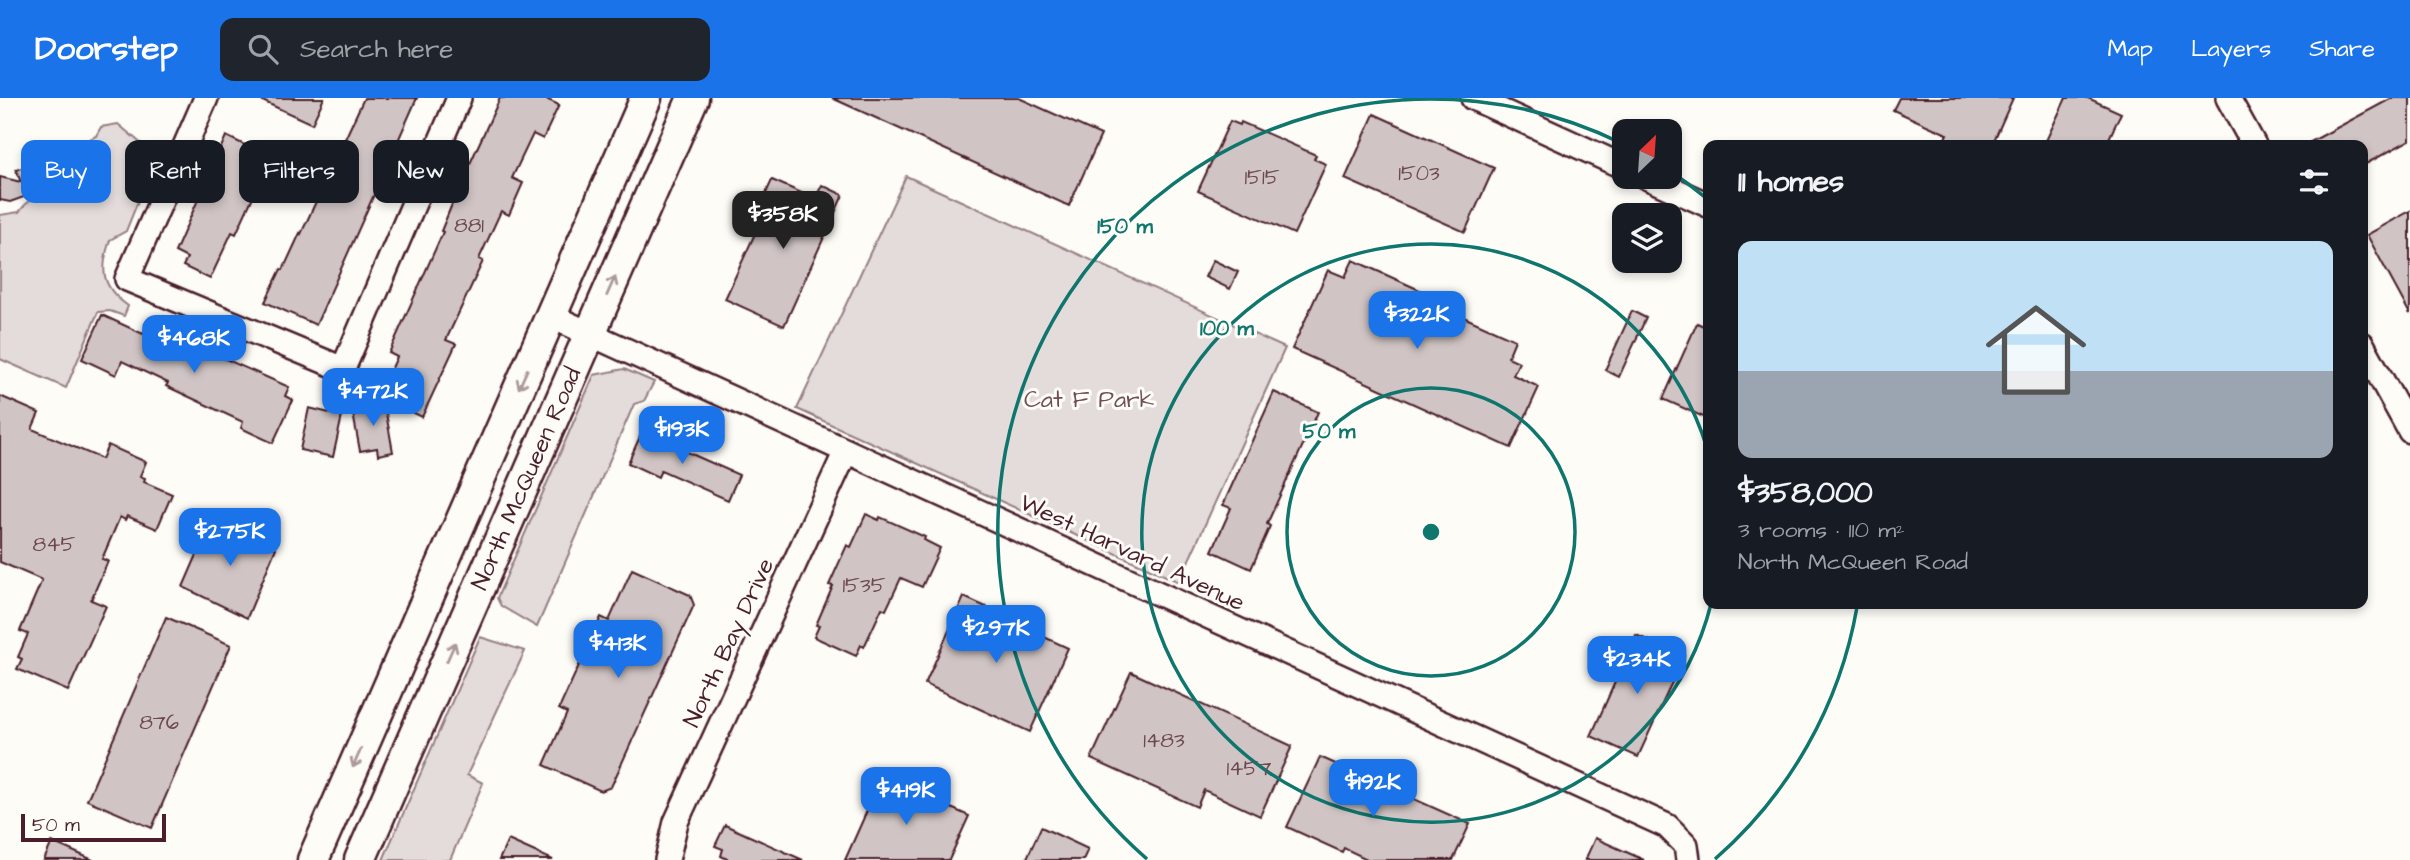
<!DOCTYPE html>
<html lang="en">
<head>
<meta charset="utf-8">
<style>
	:root { --surface:#171b24; --page:#20242c; --text:#f1f3f6; --muted:#9ea1a6; --accent:#1a73e8 }
	body { margin:0; font-family:"Architects Daughter",sans-serif; background:var(--page); color:var(--text); height:100vh; display:flex; flex-direction:column; font-size:26px; white-space:nowrap }
	* { box-sizing:border-box; margin:0 }
	p { font-size:23px; color:var(--muted) }
	.icon { flex:none; width:38px; height:38px; fill:none; stroke:currentColor; stroke-width:2; stroke-linecap:round; stroke-linejoin:round }
	.map { position:relative; flex:1; overflow:hidden }
	.panel { position:absolute; left:1703px; top:42px; width:665px; height:469px; display:flex; flex-direction:column; background:var(--surface); border-radius:14px; box-shadow:0 4px 10px #0003 }
	.panel>* { flex:none }
	.top-card { position:absolute; left:21px; top:42px; width:665px; height:63px; display:flex; gap:14px }
	.needle { width:46px; rotate:25deg }
	.controls { position:absolute; left:1612px; top:21px; display:grid; gap:14px }
	.controls a { display:grid; place-items:center; width:70px; height:70px; border-radius:14px; background:var(--surface); box-shadow:0 4px 10px #0003; font-size:35px }
	.scale { position:absolute; left:21px; bottom:18px; width:145px; box-sizing:border-box; padding-left:7px; border:4px solid #4a1f2b; border-top:0; font-size:19px; line-height:24px; white-space:nowrap; color:#4a1f2b; -webkit-text-stroke:5px #fdfcf7; paint-order:stroke }
	.price { position:absolute; translate:-50% -60px; padding:0 16px; border-radius:14px; background:var(--accent); color:#fff; font-size:23px; line-height:46px; filter:drop-shadow(0 2px 4px #0008) }
	.price::after { content:''; position:absolute; left:50%; top:42px; width:21px; height:16px; margin-left:-10px; background:inherit; clip-path:polygon(0 0,100% 0,50% 100%) }
	.price.selected { background:#222; color:#fff }
	ul { padding:0; list-style:none }
	li { display:grid; align-content:center; gap:14px; height:371px; padding:0 35px }
	li span { display:grid; place-items:center; height:217px; border-radius:14px; color:#555 }
	li>.icon { margin-inline-start:auto }
	span .icon { width:126px; height:126px; fill:#fffc; stroke-width:1 }
	li b { font-size:30px }
	h2 { display:flex; justify-content:space-between; align-items:center; height:84px; padding:0 35px; font-size:30px }
	.tag { padding:0 24px; border-radius:14px; background:var(--surface); box-shadow:0 4px 10px #0003; font-size:24px; line-height:63px }
	.tag.selected { background:var(--accent); color:#fff }
	header { display:flex; align-items:center; gap:42px; box-sizing:border-box; height:98px; padding:0 35px; background:var(--accent); color:#fff }
	header strong { font-size:33px }
	nav { display:flex; gap:38px; margin-inline-start:auto; font-size:24px }
	.search { width:490px; height:63px; background:var(--page); display:flex; align-items:center; gap:18px; box-sizing:border-box; padding:0 24px; border-radius:14px; color:var(--muted); font-size:26px }
	.map>svg:first-child { display:block }
</style>
</head>
<body>
<header>
<strong>Doorstep</strong>
<div class="search"><svg class="icon" aria-label="search" viewBox="0 0 24 24"><circle cx="10" cy="10" r="6"/><path d="M15 15l6 6"/></svg>Search here</div>
<nav><a>Map</a><a>Layers</a><a>Share</a></nav>
</header>
<div class="map">
<svg width="2410" height="762" viewBox="0 0 2410 762">
	<rect width="100%" height="100%" fill="#fdfcf7"/>
	<filter id="ink" filterUnits="userSpaceOnUse"><feTurbulence type="fractalNoise" baseFrequency=".0143" numOctaves="2"/><feDisplacementMap in="SourceGraphic" scale="14" xChannelSelector="R" yChannelSelector="G"/><feConvolveMatrix kernelMatrix="1 2 1 2 8 2 1 2 1" color-interpolation-filters="sRGB"/></filter>
	<g filter="url(#ink)">
		<!-- green -->
		<g fill="#e3dcda" stroke="#967e82" stroke-width="2">
			<path d="M 118,26 L 156,58 L 126,133 L 110,142 C 100,171 101,189 128,208 L 124,218 L 110,213 L 98,214 L 66,290 L 0,261 L 0,117 L 19,114 C 32,96 52,89 72,100 C 88,86 85,63 86,43 L 96,38 L 101,29 Z"/>
			<path d="M 906,78 L 1285,250 L 1179,484 L 797,311 Z"/>
			<path d="M 624,271 L 654,284 L 644,303 L 634,306 L 537,529 L 501,508 L 497,500 L 594,277 Z"/>
			<path d="M 480,539 L 525,553 L 467,677 L 483,685 L 450,762 L 383,762 Z"/>
		</g>
		<!-- building -->
		<g fill="#d0c5c4" stroke="#4a1f2b" stroke-width="2">
			<path d="M 256,0 L 324,0 L 312,26 Z"/>
			<path d="M 364,0 L 417,0 L 316,227 L 265,204 L 281,171 L 283,172 L 300,135 L 301,136 Z"/>
			<path d="M 500,0 L 544,0 L 559,7 L 543,41 L 533,36 L 512,80 L 523,85 L 509,117 L 501,113 L 479,161 L 483,163 L 446,242 L 456,246 L 422,319 L 379,298 L 397,259 L 389,255 L 443,134 L 441,133 L 457,94 Z"/>
			<path d="M 832,0 L 1019,0 L 1101,37 L 1069,108 Z"/>
			<path d="M 1899,0 L 2013,0 L 1992,47 L 1942,47 L 1947,36 L 1893,12 Z"/>
			<path d="M 2066,0 L 2088,0 L 2121,15 L 2106,47 L 2044,47 Z"/>
			<path d="M 2392,0 L 2410,0 L 2410,42 L 2362,68 L 2362,47 L 2305,47 Z"/>
			<path d="M 1374,16 L 1494,70 L 1465,134 L 1345,81 Z"/>
			<path d="M 1230,23 L 1240,27 L 1241,24 L 1316,57 L 1314,61 L 1326,66 L 1294,136 L 1198,93 Z"/>
			<path d="M 226,38 L 280,64 L 265,96 L 256,92 L 236,136 L 232,134 L 210,181 L 183,168 L 187,160 L 175,154 Z"/>
			<path d="M 56,57 L 66,84 L 10,104 L 0,102 L 0,79 L 21,84 L 16,72 Z"/>
			<path d="M 772,82 L 815,101 L 822,87 L 843,97 L 784,228 L 725,201 L 769,105 L 763,102 Z"/>
			<path d="M 2410,113 L 2410,216 L 2367,137 Z"/>
			<path d="M 1213,162 L 1238,174 L 1230,191 L 1205,179 Z"/>
			<path d="M 1353,162 L 1462,211 L 1459,217 L 1515,242 L 1508,259 L 1519,264 L 1513,277 L 1539,289 L 1511,350 L 1292,251 L 1328,172 L 1345,179 Z"/>
			<path d="M 1632,213 L 1646,220 L 1619,279 L 1605,272 Z"/>
			<path d="M 102,217 L 143,236 L 148,227 L 289,289 L 285,298 L 293,302 L 273,345 L 241,330 L 243,324 L 166,288 L 168,285 L 122,263 L 116,277 L 82,261 Z"/>
			<path d="M 1697,225 L 1708,230 L 1708,321 L 1663,301 Z"/>
			<path d="M 1274,294 L 1318,314 L 1267,426 L 1270,428 L 1251,471 L 1212,453 L 1231,410 L 1223,407 Z"/>
			<path d="M 0,298 L 39,315 L 32,331 L 102,361 L 108,347 L 146,364 L 140,378 L 145,380 L 144,384 L 172,396 L 157,431 L 127,418 L 125,422 L 120,419 L 102,461 L 108,463 L 91,502 L 106,508 L 68,593 L 17,571 L 22,561 L 18,559 L 28,536 L 20,533 L 42,482 L 0,464 Z"/>
			<path d="M 384,304 L 393,354 L 378,357 L 377,350 L 360,353 L 352,310 Z"/>
			<path d="M 309,310 L 342,318 L 333,359 L 300,352 Z"/>
			<path d="M 642,334 L 739,377 L 728,402 L 661,372 L 658,379 L 628,365 Z"/>
			<path d="M 866,416 L 879,422 L 880,419 L 925,439 L 924,442 L 940,450 L 922,489 L 901,480 L 886,512 L 882,510 L 864,549 L 861,547 L 856,558 L 814,539 L 819,528 L 816,527 L 833,488 L 829,487 L 847,447 L 851,449 Z"/>
			<path d="M 212,422 L 276,450 L 247,520 L 183,489 Z"/>
			<path d="M 632,471 L 690,497 L 694,507 L 611,689 L 601,693 L 544,667 L 567,615 L 559,611 L 601,519 L 609,523 Z"/>
			<path d="M 964,499 L 999,515 L 1001,512 L 1019,520 L 1016,526 L 1068,550 L 1030,634 L 925,586 Z"/>
			<path d="M 166,519 L 231,547 L 152,730 L 87,702 Z"/>
			<path d="M 1636,537 L 1684,558 L 1638,659 L 1591,638 Z"/>
			<path d="M 1131,574 L 1292,648 L 1260,718 L 1204,692 L 1197,709 L 1091,661 Z"/>
			<path d="M 1320,659 L 1470,726 L 1453,762 L 1369,762 L 1344,750 L 1342,754 L 1287,729 Z"/>
			<path d="M 882,679 L 969,718 L 949,762 L 845,762 Z"/>
			<path d="M 725,727 L 803,762 L 729,762 L 721,758 L 723,751 L 715,748 Z"/>
			<path d="M 1041,729 L 1088,751 L 1083,762 L 1026,762 Z"/>
			<path d="M 1595,740 L 1644,762 L 1585,762 Z"/>
			<path d="M 508,742 L 553,762 L 499,762 Z"/>
			<path d="M 52,744 L 93,762 L 44,762 Z"/>
		</g>
		<g fill="none" stroke-linecap="round" stroke-linejoin="round">
			<defs>
				<g id="minor">
					<path d="M 206,0 L 127,181 L 343,271 L 459,0"/>
					<path d="M 1473,0 L 1624,69"/>
					<path d="M 2228,0 L 2254,47"/>
					<path d="M 1646,79 L 1708,107"/>
					<path d="M 551,218 L 1667,728 L 1686,747 L 1688,762"/>
					<path d="M 2362,246 L 2410,333"/>
					<path d="M 667,762 L 676,724 L 846,353"/>
				</g>
				<g id="major">
					<path d="M 313,762 L 646,0"/>
					<path id="s1" d="M 360,762 L 693,0"/>
				</g>
			</defs>
			<!-- minor casing -->
			<use href="#minor" stroke="#4a1f2b" stroke-width="28"/>
			<!-- major casing -->
			<use href="#major" stroke="#4a1f2b" stroke-width="35"/>
			<!-- minor -->
			<use href="#minor" stroke="#fdfcf7" stroke-width="23"/>
			<!-- major -->
			<use href="#major" stroke="#fdfcf7" stroke-width="30"/>
		</g>
		<!-- one-way arrows -->
		<defs><path id="oneway-shaft" d="M-6 0H5M1.5-3L5.5 0L1.5 3" fill="none" stroke-width="1.6" stroke-linecap="round" stroke-linejoin="round" transform="scale(1.75)"/></defs>
		<g stroke="#ac999b">
			<use href="#oneway-shaft" transform="translate(611 188) rotate(-66)"/>
			<use href="#oneway-shaft" transform="translate(523 281) rotate(114)"/>
			<use href="#oneway-shaft" transform="translate(451 554) rotate(-66)"/>
			<use href="#oneway-shaft" transform="translate(357 660) rotate(114)"/>
		</g>
	</g>
	<!-- distance rings -->
	<g fill="none" stroke="#0f766e" stroke-width="3.5">
		<circle cx="1431" cy="434" r="144"/>
		<path d="M1711 506A289 289 0 1 1 1707 350"/>
		<path d="M1857 509A433 433 0 0 1 1715 761M1147 761A433 433 0 0 1 1621 45M1670 73A433 433 0 0 1 1706 100"/>
	</g>
	<g text-anchor="middle" dominant-baseline="central" stroke-width="6" stroke-linejoin="round" paint-order="stroke">
		<!-- number labels -->
		<g font-size="21" fill="#6c4851">
			<text x="1419" y="75">1503</text>
			<text x="1262" y="79">1515</text>
			<text x="469" y="127">881</text>
			<text x="54" y="446">845</text>
			<text x="864" y="487">1535</text>
			<text x="159" y="624">876</text>
			<text x="1164" y="642">1483</text>
			<text x="1249" y="670">1457</text>
		</g>
		<!-- park labels -->
		<g font-size="24" fill="#704e57" stroke="#fdfcf7">
			<text x="1089" y="302">Cat F Park</text>
		</g>
		<!-- street labels -->
		<g font-size="24" fill="#4a1f2b" stroke="#fdfcf7">
			<text stroke="none"><textPath href="#s1" startOffset="416">North McQueen Road</textPath></text>
			<text transform="translate(1132 455) rotate(25)">West Harvard Avenue</text>
			<text transform="translate(729 545) rotate(-65)">North Bay Drive</text>
		</g>
	</g>
	<circle cx="1431" cy="434" r="10" fill="#0f766e" stroke="#fdfcf7" stroke-width="3.5"/>
	<g font-size="21" text-anchor="middle" font-weight="bold" fill="#0f766e" stroke="#fdfcf7" stroke-width="6" stroke-linejoin="round" paint-order="stroke">
		<text x="1125" y="135">150 m</text>
		<text x="1227" y="237">100 m</text>
		<text x="1329" y="340">50 m</text>
	</g>
</svg>
<div class="controls">
<a><svg class="needle" viewBox="-14 -14 28 28"><path d="M0-13l5 13h-10z" fill="#e53935"/><path d="M0 13l5-13h-10z" fill="#9ea1a6"/></svg></a>
<a><svg class="icon" aria-label="layers" viewBox="0 0 24 24"><path d="M12 4l9 5-9 5-9-5zM3 14l9 5 9-5"/></svg></a>
</div>
<div class="scale">50 m</div>
<b class="price selected" style="left:783px;top:153px">$358K</b>
<b class="price" style="left:1417px;top:253px">$322K</b>
<b class="price" style="left:194px;top:277px">$468K</b>
<b class="price" style="left:373px;top:330px">$472K</b>
<b class="price" style="left:682px;top:368px">$193K</b>
<b class="price" style="left:230px;top:470px">$275K</b>
<b class="price" style="left:996px;top:567px">$297K</b>
<b class="price" style="left:618px;top:582px">$413K</b>
<b class="price" style="left:1637px;top:598px">$234K</b>
<b class="price" style="left:1373px;top:721px">$192K</b>
<b class="price" style="left:906px;top:729px">$419K</b>
<div class="top-card">
<a class="tag selected">Buy</a>
<a class="tag">Rent</a>
<a class="tag">Filters</a>
<a class="tag">New</a>
</div>
<section class="panel">
<h2>11 homes<svg class="icon" aria-label="filters" viewBox="0 0 24 24"><path d="M4 7h16M4 17h16"/><circle cx="9" cy="7" r="2"/><circle cx="15" cy="17" r="2"/></svg></h2>
<ul>
<li><span style="background:linear-gradient(#bfe0f5 60%,#9aa5b1 0)"><svg class="icon" aria-label="home" viewBox="0 0 24 24"><path d="M3 11l9-7 9 7M6 9v11h12V9"/></svg></span><div><b>$358,000</b><p>3 rooms · 110 m²</p><p>North McQueen Road</p></div></li>
</ul>
</section>
</div>
</body>
</html>
